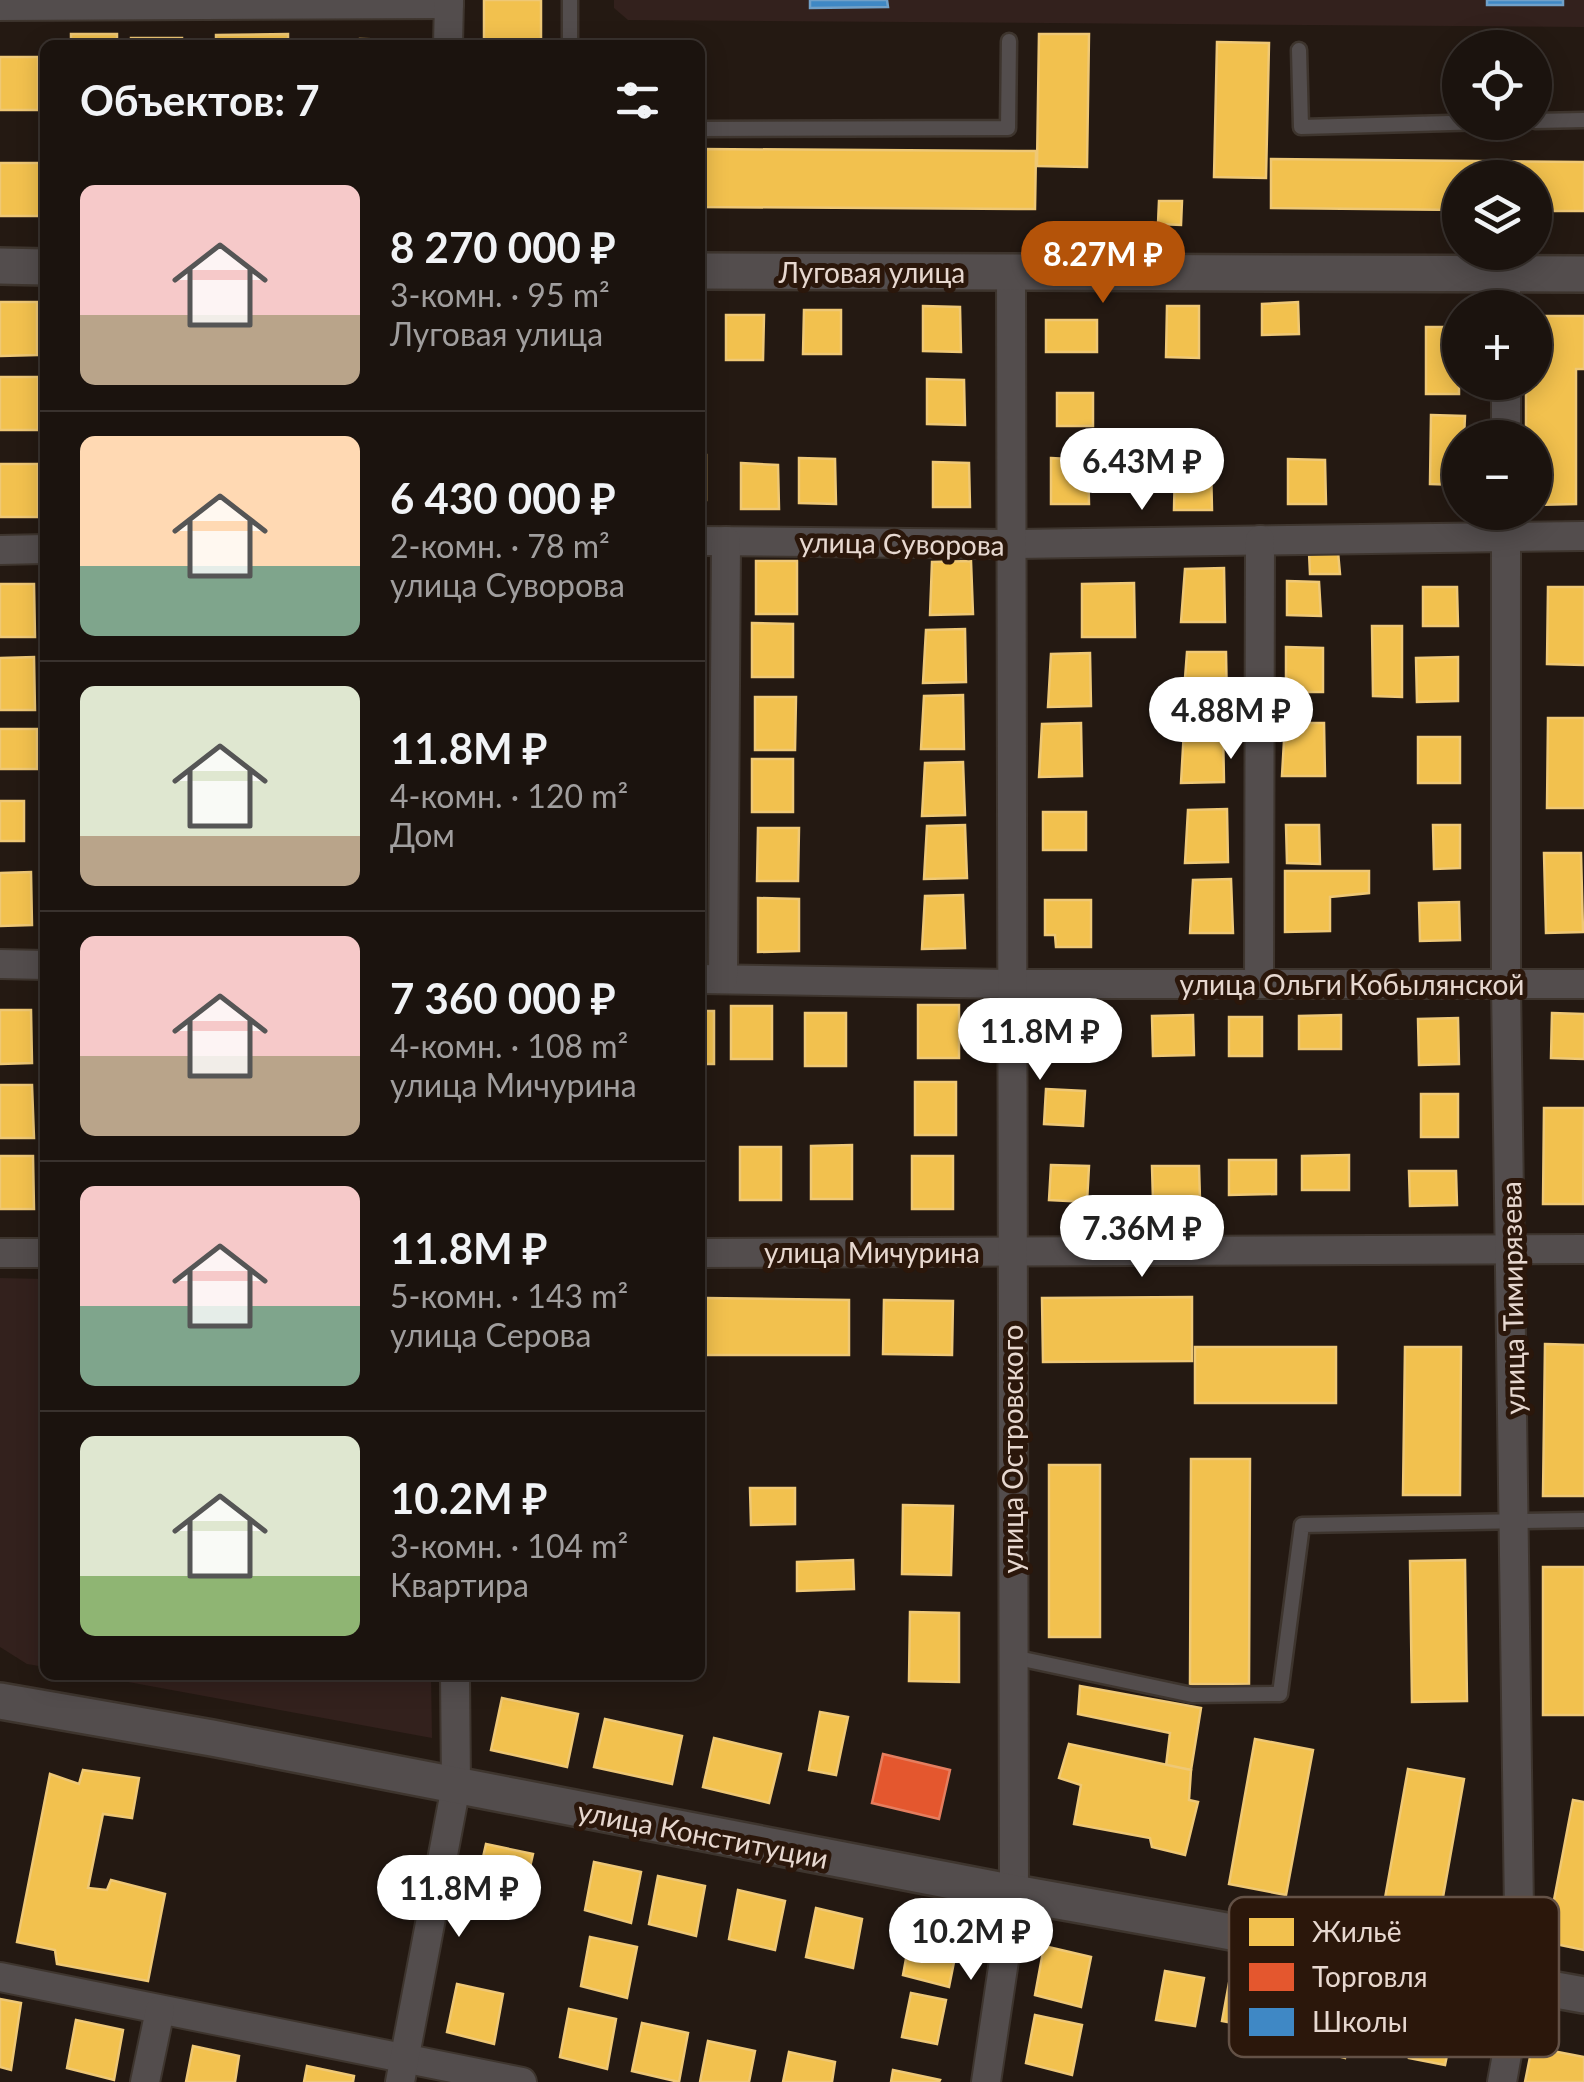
<!DOCTYPE html>
<html lang="ru">
<head>
<meta charset="utf-8">
<style>
	:root { --surface:#1b130e; --page:#241c17; --text:#f1f3f6; --muted:#a09e9e; --line:#39322e; --accent:#b45309 }
	body { margin:0; font-family:Lato,sans-serif; background:var(--page); color:var(--text); height:100vh; display:flex; flex-direction:column; font-size:38px; white-space:nowrap }
	* { box-sizing:border-box; margin:0 }
	p { font-size:32px; color:var(--muted) }
	.icon { flex:none; width:55px; height:55px; fill:none; stroke:currentColor; stroke-width:2; stroke-linecap:round; stroke-linejoin:round }
	.map { position:relative; flex:1; overflow:hidden }
	.details { position:absolute; left:40px; top:40px; width:665px; height:1640px; display:flex; flex-direction:column; background:var(--surface); border-radius:15px; box-shadow:0 5px 25px #0003,0 0 0 2px var(--line) }
	.details>* { flex:none }
	.tools { position:absolute; left:1442px; top:30px; display:grid; gap:20px }
	.tools a { display:grid; place-items:center; width:110px; height:110px; border-radius:50%; background:var(--surface); box-shadow:0 5px 25px #0003,0 0 0 2px var(--line); font-size:50px }
	.price { position:absolute; translate:-50% -85px; padding:0 22px; border-radius:35px; background:#fff; color:#222; font-size:32px; line-height:65px; filter:drop-shadow(0 2px 5px #0008) }
	.price::after { content:''; position:absolute; left:50%; top:60px; width:30px; height:22px; margin-left:-15px; background:inherit; clip-path:polygon(0 0,100% 0,50% 100%) }
	.price.on { background:var(--accent); color:#fff }
	ul { padding:0; list-style:none }
	li { display:flex; align-items:center; gap:30px; height:250px; padding:0 40px }
	li+li { border-top:2px solid var(--line) }
	li span { display:grid; place-items:center; flex:none; width:280px; height:200px; border-radius:15px; color:#555 }
	li>.icon { margin-inline-start:auto }
	span .icon { width:120px; height:120px; fill:#fffc; stroke-width:1 }
	li b { font-size:42px }
	h2 { display:flex; justify-content:space-between; align-items:center; height:120px; padding:0 40px; font-size:42px }
	.map>svg:first-child { display:block }
</style>
</head>
<body>
<div class="map">
<svg width="1584" height="2082" viewBox="0 0 1584 2082">
	<rect width="100%" height="100%" fill="#241912"/>
	<!-- education -->
	<g fill="#33211d">
		<path d="M 614,0 L 1584,0 L 1584,27 L 628,20 L 614,8 Z"/>
		<path d="M 0,1278 L 45,1279 L 45,1667 L 27,1664 L 0,1647 Z"/>
		<path d="M 90,1675 L 431,1675 L 432,1738 Z"/>
	</g>
	<!-- homes -->
	<g fill="#f2c14e" stroke="#efc875" stroke-width="2.5">
		<rect x="484" y="0" width="57" height="45"/>
		<rect x="71" y="34" width="46" height="11"/>
		<path d="M 288,34 L 288,45 L 216,45 L 216,35 Z"/>
		<path d="M 1039,34 L 1089,34 L 1087,167 L 1037,166 Z"/>
		<rect x="131" y="38" width="51" height="7"/>
		<path d="M 360,39 L 403,40 L 403,45 L 360,45 Z"/>
		<path d="M 1217,42 L 1269,43 L 1266,178 L 1214,177 Z"/>
		<rect x="0" y="57" width="38" height="53"/>
		<path d="M 700,149 L 1036,151 L 1035,209 L 700,207 Z"/>
		<path d="M 1271,159 L 1584,162 L 1584,211 L 1535,211 L 1535,178 L 1460,178 L 1460,210 L 1271,208 Z"/>
		<rect x="0" y="163" width="40" height="53"/>
		<path d="M 1159,201 L 1182,201 L 1181,225 L 1158,224 Z"/>
		<path d="M 0,302 L 37,302 L 37,355 L 0,356 Z"/>
		<path d="M 1298,302 L 1299,334 L 1262,335 L 1262,304 Z"/>
		<path d="M 923,306 L 960,307 L 961,352 L 923,351 Z"/>
		<path d="M 1167,306 L 1199,306 L 1199,358 L 1166,357 Z"/>
		<path d="M 804,310 L 841,310 L 841,354 L 803,354 Z"/>
		<path d="M 726,315 L 764,315 L 763,360 L 726,360 Z"/>
		<path d="M 1535,316 L 1584,316 L 1584,369 L 1576,369 L 1576,504 L 1535,505 L 1535,438 L 1526,438 L 1526,382 L 1535,382 Z"/>
		<rect x="1046" y="320" width="51" height="32"/>
		<rect x="1426" y="327" width="33" height="67"/>
		<rect x="0" y="377" width="38" height="53"/>
		<path d="M 927,379 L 964,380 L 965,425 L 927,424 Z"/>
		<rect x="1057" y="393" width="36" height="33"/>
		<path d="M 1431,415 L 1465,416 L 1464,438 L 1460,438 L 1460,485 L 1430,484 Z"/>
		<rect x="700" y="455" width="6" height="45"/>
		<path d="M 799,458 L 835,459 L 836,504 L 799,503 Z"/>
		<path d="M 1051,458 L 1088,460 L 1089,504 L 1051,504 Z"/>
		<path d="M 1288,459 L 1325,460 L 1326,504 L 1288,504 Z"/>
		<path d="M 933,462 L 969,463 L 970,507 L 933,507 Z"/>
		<path d="M 741,463 L 778,465 L 779,509 L 741,509 Z"/>
		<rect x="0" y="464" width="38" height="53"/>
		<path d="M 1175,464 L 1211,466 L 1212,510 L 1174,510 Z"/>
		<path d="M 1309,552 L 1338,552 L 1340,574 L 1310,574 Z"/>
		<rect x="756" y="561" width="41" height="53"/>
		<path d="M 971,561 L 973,614 L 930,615 L 932,562 Z"/>
		<path d="M 1224,568 L 1225,622 L 1181,622 L 1185,569 Z"/>
		<path d="M 1287,581 L 1319,582 L 1321,616 L 1287,615 Z"/>
		<path d="M 1134,583 L 1135,637 L 1082,637 L 1082,584 Z"/>
		<path d="M 0,584 L 34,584 L 35,637 L 0,637 Z"/>
		<path d="M 1423,587 L 1457,587 L 1458,626 L 1423,626 Z"/>
		<path d="M 1548,587 L 1584,587 L 1584,665 L 1547,664 Z"/>
		<path d="M 752,623 L 793,624 L 793,677 L 752,677 Z"/>
		<path d="M 1372,626 L 1402,626 L 1402,697 L 1373,696 Z"/>
		<path d="M 965,629 L 966,682 L 923,683 L 926,630 Z"/>
		<path d="M 1286,647 L 1323,648 L 1323,692 L 1286,692 Z"/>
		<path d="M 1187,652 L 1226,652 L 1227,705 L 1183,705 Z"/>
		<path d="M 1090,653 L 1091,706 L 1048,707 L 1051,654 Z"/>
		<path d="M 34,657 L 35,710 L 0,710 L 0,658 Z"/>
		<path d="M 1458,657 L 1458,701 L 1417,702 L 1416,658 Z"/>
		<path d="M 963,695 L 964,749 L 921,749 L 924,696 Z"/>
		<path d="M 755,697 L 796,697 L 795,750 L 755,750 Z"/>
		<path d="M 1548,718 L 1584,718 L 1584,808 L 1547,808 Z"/>
		<path d="M 1081,723 L 1082,776 L 1039,777 L 1042,724 Z"/>
		<path d="M 1285,723 L 1324,723 L 1325,776 L 1282,776 Z"/>
		<rect x="0" y="729" width="37" height="40"/>
		<path d="M 1223,729 L 1224,782 L 1181,783 L 1184,730 Z"/>
		<rect x="1418" y="737" width="42" height="46"/>
		<rect x="752" y="759" width="41" height="53"/>
		<path d="M 963,762 L 965,815 L 922,816 L 925,763 Z"/>
		<rect x="0" y="801" width="24" height="40"/>
		<path d="M 1227,809 L 1228,862 L 1185,863 L 1188,810 Z"/>
		<rect x="1043" y="812" width="43" height="38"/>
		<path d="M 965,825 L 967,878 L 924,879 L 927,826 Z"/>
		<path d="M 1286,825 L 1319,825 L 1320,864 L 1287,863 Z"/>
		<path d="M 1433,825 L 1460,825 L 1460,868 L 1434,869 Z"/>
		<path d="M 758,828 L 799,828 L 798,881 L 757,881 Z"/>
		<path d="M 1544,853 L 1581,853 L 1583,932 L 1546,933 Z"/>
		<path d="M 1285,871 L 1369,871 L 1369,893 L 1330,897 L 1330,931 L 1285,932 Z"/>
		<path d="M 31,872 L 32,925 L 0,926 L 0,873 Z"/>
		<path d="M 1231,879 L 1233,933 L 1190,933 L 1193,880 Z"/>
		<path d="M 963,895 L 965,948 L 922,949 L 925,896 Z"/>
		<path d="M 758,898 L 799,899 L 799,951 L 758,952 Z"/>
		<path d="M 1045,900 L 1091,900 L 1091,947 L 1056,947 L 1055,935 L 1045,935 Z"/>
		<path d="M 1459,902 L 1460,940 L 1420,941 L 1419,903 Z"/>
		<rect x="918" y="1005" width="41" height="53"/>
		<rect x="731" y="1006" width="41" height="53"/>
		<path d="M 0,1010 L 31,1010 L 32,1063 L 0,1064 Z"/>
		<rect x="700" y="1011" width="14" height="53"/>
		<rect x="805" y="1013" width="41" height="53"/>
		<path d="M 1552,1013 L 1584,1014 L 1584,1059 L 1551,1058 Z"/>
		<path d="M 1193,1015 L 1194,1055 L 1153,1056 L 1152,1016 Z"/>
		<path d="M 1341,1015 L 1341,1049 L 1299,1049 L 1299,1016 Z"/>
		<path d="M 1089,1017 L 1089,1058 L 1044,1059 L 1044,1018 Z"/>
		<rect x="1229" y="1017" width="33" height="39"/>
		<path d="M 1458,1018 L 1459,1064 L 1419,1065 L 1418,1019 Z"/>
		<rect x="915" y="1082" width="41" height="53"/>
		<path d="M 0,1085 L 32,1085 L 34,1138 L 0,1138 Z"/>
		<path d="M 1046,1089 L 1085,1091 L 1083,1126 L 1044,1124 Z"/>
		<rect x="1421" y="1094" width="37" height="43"/>
		<path d="M 1544,1108 L 1584,1108 L 1583,1204 L 1543,1204 Z"/>
		<path d="M 852,1145 L 852,1199 L 811,1199 L 811,1146 Z"/>
		<rect x="740" y="1147" width="41" height="53"/>
		<path d="M 700,1154 L 705,1154 L 704,1207 L 700,1207 Z"/>
		<path d="M 1349,1155 L 1349,1190 L 1302,1190 L 1302,1156 Z"/>
		<path d="M 0,1156 L 33,1156 L 34,1209 L 0,1209 Z"/>
		<rect x="912" y="1156" width="41" height="53"/>
		<path d="M 1229,1160 L 1276,1160 L 1276,1194 L 1229,1195 Z"/>
		<path d="M 1051,1165 L 1089,1166 L 1087,1202 L 1049,1200 Z"/>
		<path d="M 1152,1166 L 1199,1166 L 1200,1200 L 1153,1201 Z"/>
		<path d="M 1409,1171 L 1456,1171 L 1457,1205 L 1410,1206 Z"/>
		<path d="M 1192,1297 L 1192,1361 L 1043,1362 L 1042,1298 Z"/>
		<path d="M 706,1298 L 849,1300 L 849,1355 L 706,1355 Z"/>
		<path d="M 884,1300 L 953,1301 L 952,1355 L 883,1354 Z"/>
		<path d="M 1545,1344 L 1584,1345 L 1584,1496 L 1543,1496 Z"/>
		<rect x="1195" y="1347" width="141" height="56"/>
		<path d="M 1405,1347 L 1461,1347 L 1460,1495 L 1403,1495 Z"/>
		<path d="M 1191,1459 L 1250,1459 L 1249,1684 L 1190,1684 Z"/>
		<rect x="1049" y="1465" width="51" height="172"/>
		<path d="M 750,1488 L 795,1488 L 795,1524 L 751,1525 Z"/>
		<path d="M 903,1505 L 953,1506 L 951,1575 L 902,1574 Z"/>
		<path d="M 853,1560 L 854,1589 L 797,1591 L 797,1562 Z"/>
		<path d="M 1465,1560 L 1467,1701 L 1412,1702 L 1410,1561 Z"/>
		<rect x="1543" y="1567" width="41" height="148"/>
		<path d="M 910,1612 L 959,1613 L 959,1682 L 909,1681 Z"/>
		<path d="M 1080,1686 L 1201,1708 L 1191,1770 L 1166,1766 L 1170,1733 L 1078,1714 Z"/>
		<path d="M 502,1698 L 578,1714 L 567,1767 L 491,1750 Z"/>
		<path d="M 820,1712 L 848,1717 L 836,1775 L 809,1770 Z"/>
		<path d="M 605,1719 L 682,1736 L 672,1784 L 594,1767 Z"/>
		<path d="M 714,1738 L 781,1754 L 769,1803 L 703,1787 Z"/>
		<path d="M 1255,1739 L 1313,1750 L 1286,1895 L 1229,1884 Z"/>
		<path d="M 1069,1744 L 1191,1770 L 1189,1800 L 1198,1802 L 1185,1855 L 1152,1847 L 1150,1838 L 1074,1824 L 1081,1785 L 1059,1778 Z"/>
		<path d="M 1408,1769 L 1464,1779 L 1438,1925 L 1382,1915 Z"/>
		<path d="M 83,1770 L 139,1778 L 132,1818 L 103,1814 L 88,1888 L 107,1890 L 111,1880 L 165,1894 L 148,1981 L 57,1964 L 55,1950 L 17,1942 L 50,1774 L 79,1784 Z"/>
		<path d="M 1573,1800 L 1584,1802 L 1584,1950 L 1546,1942 Z"/>
		<path d="M 486,1844 L 533,1854 L 522,1902 L 475,1893 Z"/>
		<path d="M 594,1862 L 641,1872 L 631,1923 L 585,1910 Z"/>
		<path d="M 658,1876 L 705,1886 L 696,1936 L 649,1924 Z"/>
		<path d="M 738,1890 L 785,1901 L 775,1950 L 729,1939 Z"/>
		<path d="M 816,1908 L 862,1919 L 853,1968 L 806,1957 Z"/>
		<path d="M 912,1926 L 959,1937 L 949,1987 L 903,1975 Z"/>
		<path d="M 590,1937 L 637,1947 L 627,1998 L 581,1986 Z"/>
		<path d="M 1044,1946 L 1091,1957 L 1081,2007 L 1035,1995 Z"/>
		<path d="M 1165,1971 L 1204,1978 L 1195,2026 L 1156,2020 Z"/>
		<path d="M 1229,1983 L 1267,1990 L 1260,2028 L 1222,2021 Z"/>
		<path d="M 457,1984 L 503,1994 L 494,2044 L 447,2032 Z"/>
		<path d="M 911,1993 L 946,2000 L 937,2044 L 902,2037 Z"/>
		<path d="M 1308,1998 L 1355,2008 L 1345,2058 L 1299,2046 Z"/>
		<path d="M 0,1999 L 21,2003 L 11,2070 L 0,2067 Z"/>
		<path d="M 569,2009 L 616,2019 L 607,2069 L 560,2057 Z"/>
		<path d="M 1035,2015 L 1082,2025 L 1072,2075 L 1026,2063 Z"/>
		<path d="M 1417,2018 L 1453,2026 L 1445,2065 L 1409,2058 Z"/>
		<path d="M 76,2020 L 123,2030 L 114,2080 L 67,2068 Z"/>
		<path d="M 642,2023 L 688,2033 L 679,2082 L 632,2071 Z"/>
		<path d="M 708,2041 L 755,2051 L 749,2082 L 700,2082 Z"/>
		<path d="M 193,2046 L 239,2056 L 235,2082 L 186,2082 Z"/>
		<path d="M 1532,2047 L 1584,2057 L 1584,2082 L 1525,2082 Z"/>
		<path d="M 789,2052 L 835,2062 L 832,2082 L 783,2082 Z"/>
		<path d="M 307,2066 L 354,2076 L 353,2082 L 304,2082 Z"/>
		<path d="M 893,2070 L 940,2080 L 939,2082 L 891,2082 Z"/>
	</g>
	<!-- shops -->
	<path fill="#e4572e" stroke="#e57e5f" stroke-width="2.5" d="M 883,1754 L 950,1770 L 939,1819 L 872,1803 Z"/>
	<!-- schools -->
	<g fill="#3f88c5" stroke="#71a0c8" stroke-width="2.5">
		<path d="M 810,0 L 887,0 L 888,7 L 810,8 Z"/>
		<rect x="1487" y="0" width="76" height="5"/>
	</g>
	<g fill="none" stroke-linecap="round" stroke-linejoin="round">
		<defs>
			<g id="service">
				<path d="M 570,45 L 570,0"/>
				<path d="M 1299,50 L 1301,127 L 1488,122"/>
				<path d="M 1535,121 L 1584,120"/>
				<path d="M 700,129 L 1008,128 L 1009,41"/>
				<path d="M 1013,1657 L 1192,1695 L 1280,1694 L 1302,1525 L 1584,1520"/>
			</g>
			<g id="minor">
				<path d="M 0,6 L 449,4"/>
				<path d="M 448,45 L 449,0"/>
				<path d="M 1506,308 L 1506,275"/>
				<path d="M 1506,438 L 1506,382"/>
				<path d="M 700,541 L 1010,544 L 1584,536"/>
				<path d="M 0,550 L 45,549"/>
				<path d="M 0,964 L 45,965"/>
				<path d="M 700,979 L 1011,984 L 1584,984"/>
				<path d="M 723,979 L 726,541"/>
				<path d="M 1259,984 L 1260,540"/>
				<path d="M 0,1253 L 45,1253"/>
				<path d="M 700,1253 L 1584,1249"/>
				<path d="M 0,1977 L 522,2082"/>
				<path d="M 145,2082 L 160,2010"/>
				<path d="M 400,2082 L 456,1786 L 455,1675"/>
				<path d="M 986,2082 L 1014,1893 L 1011,273"/>
				<path d="M 1502,2082 L 1520,1983 L 1506,985 L 1506,512"/>
			</g>
			<g id="tertiary">
				<path d="M 0,266 L 45,267"/>
				<path d="M 700,271 L 1584,274"/>
				<path d="M 0,1701 L 212,1738 L 1014,1893 L 1584,1995"/>
			</g>
		</defs>
		<!-- service casing -->
		<use href="#service" stroke="#3e352e" stroke-width="19"/>
		<!-- minor casing -->
		<use href="#minor" stroke="#3e352e" stroke-width="32"/>
		<!-- tertiary casing -->
		<use href="#tertiary" stroke="#3e352e" stroke-width="40"/>
		<!-- service -->
		<use href="#service" stroke="#534d4d" stroke-width="14"/>
		<!-- minor -->
		<use href="#minor" stroke="#534d4d" stroke-width="28"/>
		<!-- tertiary -->
		<use href="#tertiary" stroke="#534d4d" stroke-width="35"/>
	</g>
	<g text-anchor="middle" dominant-baseline="central" stroke-width="10" stroke-linejoin="round" paint-order="stroke">
		<!-- street labels -->
		<g font-size="28" fill="#e7d8d0" stroke="#2b170b">
			<text x="872" y="272">Луговая улица</text>
			<text transform="translate(902 543) rotate(1)">улица Суворова</text>
			<text x="1352" y="984">улица Ольги Кобылянской</text>
			<text x="872" y="1252">улица Мичурина</text>
			<text transform="translate(1512 1298) rotate(-91)">улица Тимирязева</text>
			<text transform="translate(1012 1449) rotate(-90)">улица Островского</text>
			<text transform="translate(703 1834) rotate(11)">улица Конституции</text>
		</g>
	</g>
	<!-- legend -->
	<rect x="1229" y="1897" width="330" height="160" rx="15" fill="#2b170b" stroke="#635146" stroke-width="2.5"/>
	<rect x="1249" y="1918" width="45" height="28" fill="#f2c14e"/>
	<rect x="1249" y="1963" width="45" height="28" fill="#e4572e"/>
	<rect x="1249" y="2008" width="45" height="28" fill="#3f88c5"/>
	<g font-size="28" fill="#e7d8d0">
		<text x="1312" y="1942">Жильё</text>
		<text x="1312" y="1987">Торговля</text>
		<text x="1312" y="2032">Школы</text>
	</g>
</svg>
<div class="tools">
<a><svg class="icon" aria-label="locate" viewBox="0 0 24 24"><circle cx="12" cy="12" r="6"/><path d="M12 2v4M12 18v4M2 12h4M18 12h4"/></svg></a>
<a><svg class="icon" aria-label="layers" viewBox="0 0 24 24"><path d="M12 4l9 5-9 5-9-5zM3 14l9 5 9-5"/></svg></a>
<a>+</a>
<a>−</a>
</div>
<b class="price on" style="left:1103px;top:306px">8.27M ₽</b>
<b class="price" style="left:1142px;top:513px">6.43M ₽</b>
<b class="price" style="left:1231px;top:762px">4.88M ₽</b>
<b class="price" style="left:1040px;top:1083px">11.8M ₽</b>
<b class="price" style="left:1142px;top:1280px">7.36M ₽</b>
<b class="price" style="left:459px;top:1940px">11.8M ₽</b>
<b class="price" style="left:971px;top:1983px">10.2M ₽</b>
<section class="details">
<h2>Объектов: 7<svg class="icon" aria-label="filters" viewBox="0 0 24 24"><path d="M4 7h16M4 17h16"/><circle cx="9" cy="7" r="2"/><circle cx="15" cy="17" r="2"/></svg></h2>
<ul>
<li><span style="background:linear-gradient(#f6c9c9 65%,#b9a48a 0)"><svg class="icon" aria-label="home" viewBox="0 0 24 24"><path d="M3 11l9-7 9 7M6 9v11h12V9"/></svg></span><div><b>8 270 000 ₽</b><p>3-комн. · 95 m²</p><p>Луговая улица</p></div></li>
<li><span style="background:linear-gradient(#ffd9b3 65%,#7fa58c 0)"><svg class="icon" aria-label="home" viewBox="0 0 24 24"><path d="M3 11l9-7 9 7M6 9v11h12V9"/></svg></span><div><b>6 430 000 ₽</b><p>2-комн. · 78 m²</p><p>улица Суворова</p></div></li>
<li><span style="background:linear-gradient(#dfe7d0 75%,#b9a48a 0)"><svg class="icon" aria-label="home" viewBox="0 0 24 24"><path d="M3 11l9-7 9 7M6 9v11h12V9"/></svg></span><div><b>11.8M ₽</b><p>4-комн. · 120 m²</p><p>Дом</p></div></li>
<li><span style="background:linear-gradient(#f6c9c9 60%,#b9a48a 0)"><svg class="icon" aria-label="home" viewBox="0 0 24 24"><path d="M3 11l9-7 9 7M6 9v11h12V9"/></svg></span><div><b>7 360 000 ₽</b><p>4-комн. · 108 m²</p><p>улица Мичурина</p></div></li>
<li><span style="background:linear-gradient(#f6c9c9 60%,#7fa58c 0)"><svg class="icon" aria-label="home" viewBox="0 0 24 24"><path d="M3 11l9-7 9 7M6 9v11h12V9"/></svg></span><div><b>11.8M ₽</b><p>5-комн. · 143 m²</p><p>улица Серова</p></div></li>
<li><span style="background:linear-gradient(#dfe7d0 70%,#8fb573 0)"><svg class="icon" aria-label="home" viewBox="0 0 24 24"><path d="M3 11l9-7 9 7M6 9v11h12V9"/></svg></span><div><b>10.2M ₽</b><p>3-комн. · 104 m²</p><p>Квартира</p></div></li>
</ul>
</section>
</div>
</body>
</html>
